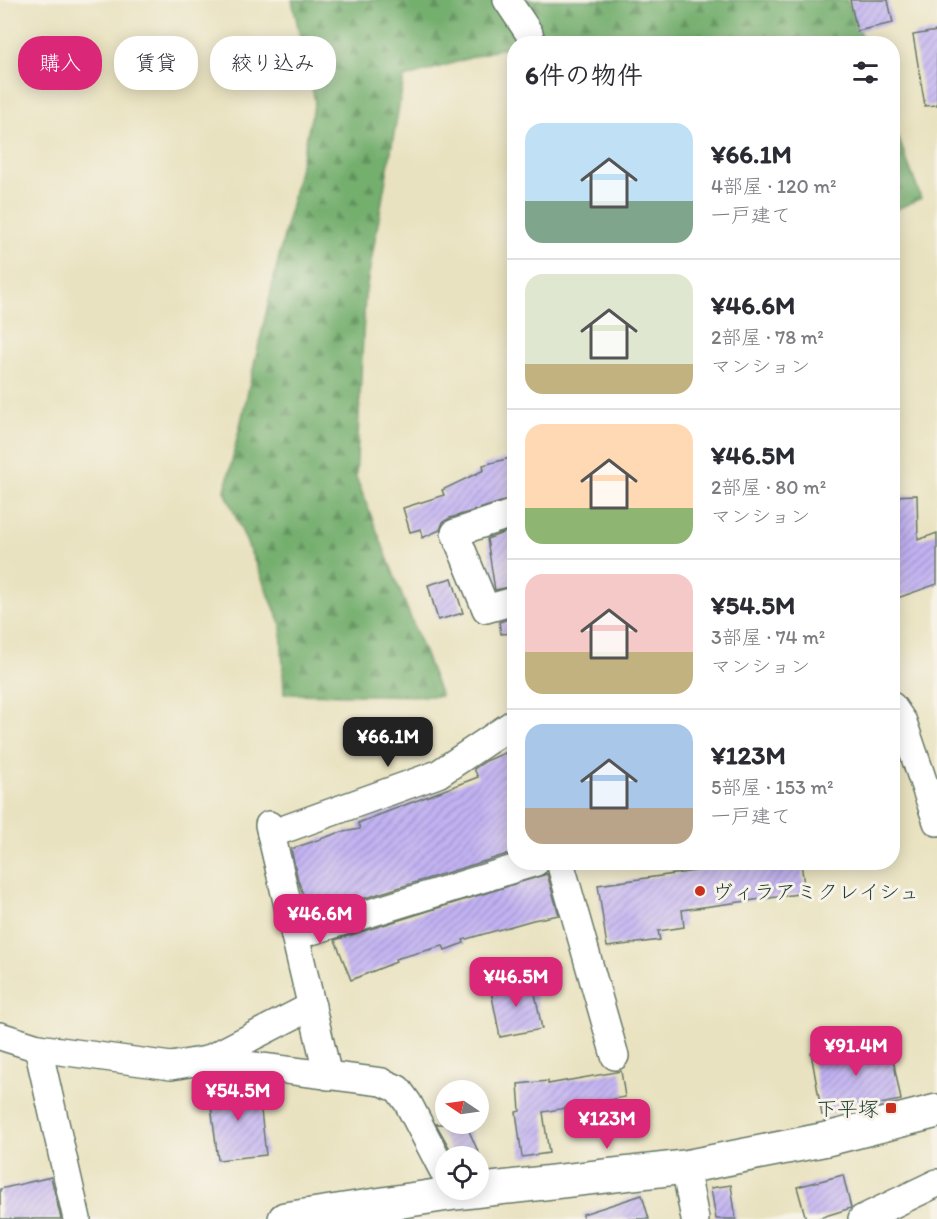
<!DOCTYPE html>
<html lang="ja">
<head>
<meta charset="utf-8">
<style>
	:root { --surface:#fff; --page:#f2f2f3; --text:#2b2b33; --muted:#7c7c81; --line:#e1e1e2; --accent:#db2777 }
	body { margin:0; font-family:Itim,"Klee One",sans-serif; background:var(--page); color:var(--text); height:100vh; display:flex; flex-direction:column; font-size:22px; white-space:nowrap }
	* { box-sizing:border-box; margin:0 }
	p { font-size:20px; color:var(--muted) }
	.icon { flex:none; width:33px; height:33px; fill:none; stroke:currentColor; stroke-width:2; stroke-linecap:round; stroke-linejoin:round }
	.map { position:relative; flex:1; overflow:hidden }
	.drawer { position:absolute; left:507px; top:36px; width:393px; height:834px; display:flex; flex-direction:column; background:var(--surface); border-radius:24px; box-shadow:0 3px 15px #0003 }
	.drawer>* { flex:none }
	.hud { position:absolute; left:18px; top:36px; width:399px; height:54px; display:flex; gap:12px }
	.needle { width:39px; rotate:283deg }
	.buttons { position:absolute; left:435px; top:1080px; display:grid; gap:12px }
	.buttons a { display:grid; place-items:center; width:54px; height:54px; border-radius:50%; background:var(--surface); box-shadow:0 3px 15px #0003; font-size:30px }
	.price { position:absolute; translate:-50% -51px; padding:0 14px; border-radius:12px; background:var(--accent); color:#fff; font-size:20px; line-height:39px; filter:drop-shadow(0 2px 3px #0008) }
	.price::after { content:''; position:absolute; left:50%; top:36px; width:18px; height:14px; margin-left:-9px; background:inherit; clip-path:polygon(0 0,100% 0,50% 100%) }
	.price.current { background:#222; color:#fff }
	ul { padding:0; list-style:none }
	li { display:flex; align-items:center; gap:18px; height:150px; padding:0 18px }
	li+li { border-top:2px solid var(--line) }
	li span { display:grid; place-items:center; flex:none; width:168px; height:120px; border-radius:18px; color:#555 }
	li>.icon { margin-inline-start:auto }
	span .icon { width:72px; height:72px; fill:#fffc; stroke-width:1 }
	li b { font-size:26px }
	h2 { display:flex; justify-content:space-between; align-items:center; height:72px; padding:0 18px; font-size:26px }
	.pill { padding:0 21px; border-radius:24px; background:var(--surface); box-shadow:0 3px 15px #0003; font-size:21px; line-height:54px }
	.pill.current { background:var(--accent); color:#fff }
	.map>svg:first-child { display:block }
</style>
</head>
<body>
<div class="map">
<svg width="937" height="1219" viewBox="0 0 937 1219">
	<defs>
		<pattern id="forest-firs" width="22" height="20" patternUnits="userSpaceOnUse" patternTransform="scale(1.5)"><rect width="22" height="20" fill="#74af6e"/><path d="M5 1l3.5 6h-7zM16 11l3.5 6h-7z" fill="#5f905b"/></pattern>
		<pattern id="building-hatch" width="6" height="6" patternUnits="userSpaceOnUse" patternTransform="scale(1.5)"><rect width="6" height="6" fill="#c2b2f3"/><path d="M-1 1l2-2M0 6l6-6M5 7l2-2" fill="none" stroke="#9d92c6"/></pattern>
	</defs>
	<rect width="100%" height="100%" fill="#f7f3e8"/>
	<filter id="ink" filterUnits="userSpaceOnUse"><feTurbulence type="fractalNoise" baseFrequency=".0167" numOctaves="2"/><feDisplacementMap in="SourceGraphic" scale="12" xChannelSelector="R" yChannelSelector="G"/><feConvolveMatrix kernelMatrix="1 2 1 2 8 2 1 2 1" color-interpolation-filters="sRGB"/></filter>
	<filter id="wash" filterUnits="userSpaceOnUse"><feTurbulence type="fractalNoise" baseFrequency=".008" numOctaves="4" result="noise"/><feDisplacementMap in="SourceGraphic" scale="24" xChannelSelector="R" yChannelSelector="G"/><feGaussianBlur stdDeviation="1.35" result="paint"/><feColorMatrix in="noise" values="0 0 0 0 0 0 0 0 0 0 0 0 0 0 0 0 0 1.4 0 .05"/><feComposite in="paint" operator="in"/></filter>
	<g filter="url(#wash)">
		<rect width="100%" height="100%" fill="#e9e2c0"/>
		<!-- forest -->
		<g fill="url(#forest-firs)" stroke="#4a7651" stroke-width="1.5">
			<path d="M 292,0 L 847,0 L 864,43 L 514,44 L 514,47 L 509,46 L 404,78 L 365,296 L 356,477 L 441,696 L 284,694 L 281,624 L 225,491 L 315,101 Z"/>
			<path d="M 892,121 L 921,198 L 893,211 L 892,211 Z"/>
		</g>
		<g id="blocks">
			<!-- building -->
			<g fill="url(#building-hatch)">
				<path d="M 850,0 L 888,0 L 893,23 L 857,31 Z"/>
				<path d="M 937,31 L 937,105 L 925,106 L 913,35 Z"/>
				<path d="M 514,457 L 514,498 L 450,518 L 443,522 L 440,530 L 422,538 L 421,529 L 410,532 L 403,508 L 444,495 L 442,490 L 484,470 L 483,465 Z"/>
				<path d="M 917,495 L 918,540 L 937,533 L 937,584 L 892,600 L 892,496 Z"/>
				<path d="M 514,529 L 514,586 L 495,590 L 487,539 Z"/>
				<path d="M 452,578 L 463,613 L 438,620 L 428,585 Z"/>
				<path d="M 514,617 L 514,633 L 501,634 L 499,622 Z"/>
				<path d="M 514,749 L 514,852 L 310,915 L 298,880 L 291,849 L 338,833 L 360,829 L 358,823 L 478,777 L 474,769 L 486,761 Z"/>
				<path d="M 758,862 L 801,862 L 805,893 L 682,910 L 684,927 L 658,931 L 660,940 L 607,947 L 598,885 Z"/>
				<path d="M 547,874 L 559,915 L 533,920 L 463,940 L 464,943 L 445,950 L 443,946 L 395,959 L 396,962 L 351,980 L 335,940 Z"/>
				<path d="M 532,978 L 542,1029 L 500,1037 L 490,986 Z"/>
				<path d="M 889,1038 L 901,1100 L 822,1115 L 811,1053 Z"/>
				<path d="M 621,1071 L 625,1097 L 543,1112 L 549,1153 L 522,1157 L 516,1112 L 520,1111 L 518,1084 L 548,1081 L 548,1084 Z"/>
				<path d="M 258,1084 L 266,1155 L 218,1160 L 209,1090 Z"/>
				<path d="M 436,1124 L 466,1124 L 480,1156 L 454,1156 Z"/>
				<path d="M 843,1175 L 851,1208 L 816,1219 L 806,1219 L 797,1187 Z"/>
				<path d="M 51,1177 L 61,1219 L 0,1219 L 0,1189 Z"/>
				<path d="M 731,1185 L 736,1219 L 716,1219 L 711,1188 Z"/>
				<path d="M 642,1195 L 649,1219 L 583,1219 L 583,1214 Z"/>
			</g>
		</g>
	</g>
	<g filter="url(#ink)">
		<use href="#blocks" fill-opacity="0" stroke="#667765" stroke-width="1.5"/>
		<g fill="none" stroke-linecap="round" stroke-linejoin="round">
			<defs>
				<g id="minor">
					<path d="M 507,0 L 529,33 L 532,44"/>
					<path d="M 514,513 L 455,533 L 486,609 L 514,601"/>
					<path d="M 892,706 L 903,722 L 937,822"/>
					<path d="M 269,825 L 328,1076"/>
					<path d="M 271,834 L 438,774 L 514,723"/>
					<path d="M 560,862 L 615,1056"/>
					<path d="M 295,936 L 536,862"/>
					<path d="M 0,1036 L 38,1048 L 77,1219"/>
					<path d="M 38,1048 L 171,1066 L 207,1060 L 312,1006"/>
					<path d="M 207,1060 L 382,1082 L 398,1089 L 408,1103 L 446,1176"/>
					<path d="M 685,1167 L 695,1219"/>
					<path d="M 862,1219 L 937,1183"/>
				</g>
				<path id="tertiary" d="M 285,1219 L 455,1193 L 685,1167 L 827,1139 L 937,1111"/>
			</defs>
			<!-- minor casing -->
			<use href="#minor" stroke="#667765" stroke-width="30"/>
			<!-- tertiary casing -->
			<use href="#tertiary" stroke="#667765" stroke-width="36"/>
			<!-- minor -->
			<use href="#minor" stroke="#fff" stroke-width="27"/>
			<!-- tertiary -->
			<use href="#tertiary" stroke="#fff" stroke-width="33"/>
		</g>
	</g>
	<!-- markers -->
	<g fill="#c8321e" stroke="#f7f3e8" stroke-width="2">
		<circle cx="700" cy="891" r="6"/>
		<rect x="885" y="1102" width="12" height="12" rx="3"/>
	</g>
	<g text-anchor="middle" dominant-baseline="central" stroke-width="6" stroke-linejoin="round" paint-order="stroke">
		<!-- poi labels -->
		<g font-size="21" fill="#1f3d34" stroke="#f7f3e8" text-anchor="start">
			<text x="712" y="891">ヴィラアミクレイシュ</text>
			<text x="879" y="1108" text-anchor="end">下平塚</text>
		</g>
	</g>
</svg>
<div class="buttons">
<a><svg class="needle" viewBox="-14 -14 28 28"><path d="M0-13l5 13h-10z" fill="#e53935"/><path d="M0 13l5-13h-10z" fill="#7c7c81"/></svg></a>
<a><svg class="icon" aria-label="locate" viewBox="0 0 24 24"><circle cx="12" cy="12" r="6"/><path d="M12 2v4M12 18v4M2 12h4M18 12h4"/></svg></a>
</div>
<b class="price current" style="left:388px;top:768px">¥66.1M</b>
<b class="price" style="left:320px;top:945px">¥46.6M</b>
<b class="price" style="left:516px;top:1008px">¥46.5M</b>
<b class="price" style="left:856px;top:1077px">¥91.4M</b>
<b class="price" style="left:238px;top:1122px">¥54.5M</b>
<b class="price" style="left:607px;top:1150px">¥123M</b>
<div class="hud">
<a class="pill current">購入</a>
<a class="pill">賃貸</a>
<a class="pill">絞り込み</a>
</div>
<section class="drawer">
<h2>6件の物件<svg class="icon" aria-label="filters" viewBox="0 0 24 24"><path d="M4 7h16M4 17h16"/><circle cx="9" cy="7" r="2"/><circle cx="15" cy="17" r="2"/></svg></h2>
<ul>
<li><span style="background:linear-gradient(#bfe0f5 65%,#7fa58c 0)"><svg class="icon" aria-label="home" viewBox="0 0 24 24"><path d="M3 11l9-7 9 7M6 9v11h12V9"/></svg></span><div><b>¥66.1M</b><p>4部屋 · 120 m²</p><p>一戸建て</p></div></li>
<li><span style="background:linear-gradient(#dfe7d0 75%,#c2b280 0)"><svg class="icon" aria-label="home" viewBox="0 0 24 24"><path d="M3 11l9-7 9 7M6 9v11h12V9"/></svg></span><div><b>¥46.6M</b><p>2部屋 · 78 m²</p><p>マンション</p></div></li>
<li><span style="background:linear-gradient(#ffd9b3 70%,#8fb573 0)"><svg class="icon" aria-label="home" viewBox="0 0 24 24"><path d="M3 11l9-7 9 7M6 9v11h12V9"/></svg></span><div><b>¥46.5M</b><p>2部屋 · 80 m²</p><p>マンション</p></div></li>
<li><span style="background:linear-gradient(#f6c9c9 65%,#c2b280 0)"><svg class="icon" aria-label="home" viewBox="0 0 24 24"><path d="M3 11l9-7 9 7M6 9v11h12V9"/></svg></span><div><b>¥54.5M</b><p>3部屋 · 74 m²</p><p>マンション</p></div></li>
<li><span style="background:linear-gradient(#a9c7e8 70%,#b9a48a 0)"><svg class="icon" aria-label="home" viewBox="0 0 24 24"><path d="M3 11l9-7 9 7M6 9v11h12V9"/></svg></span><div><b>¥123M</b><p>5部屋 · 153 m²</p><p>一戸建て</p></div></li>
</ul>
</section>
</div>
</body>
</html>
